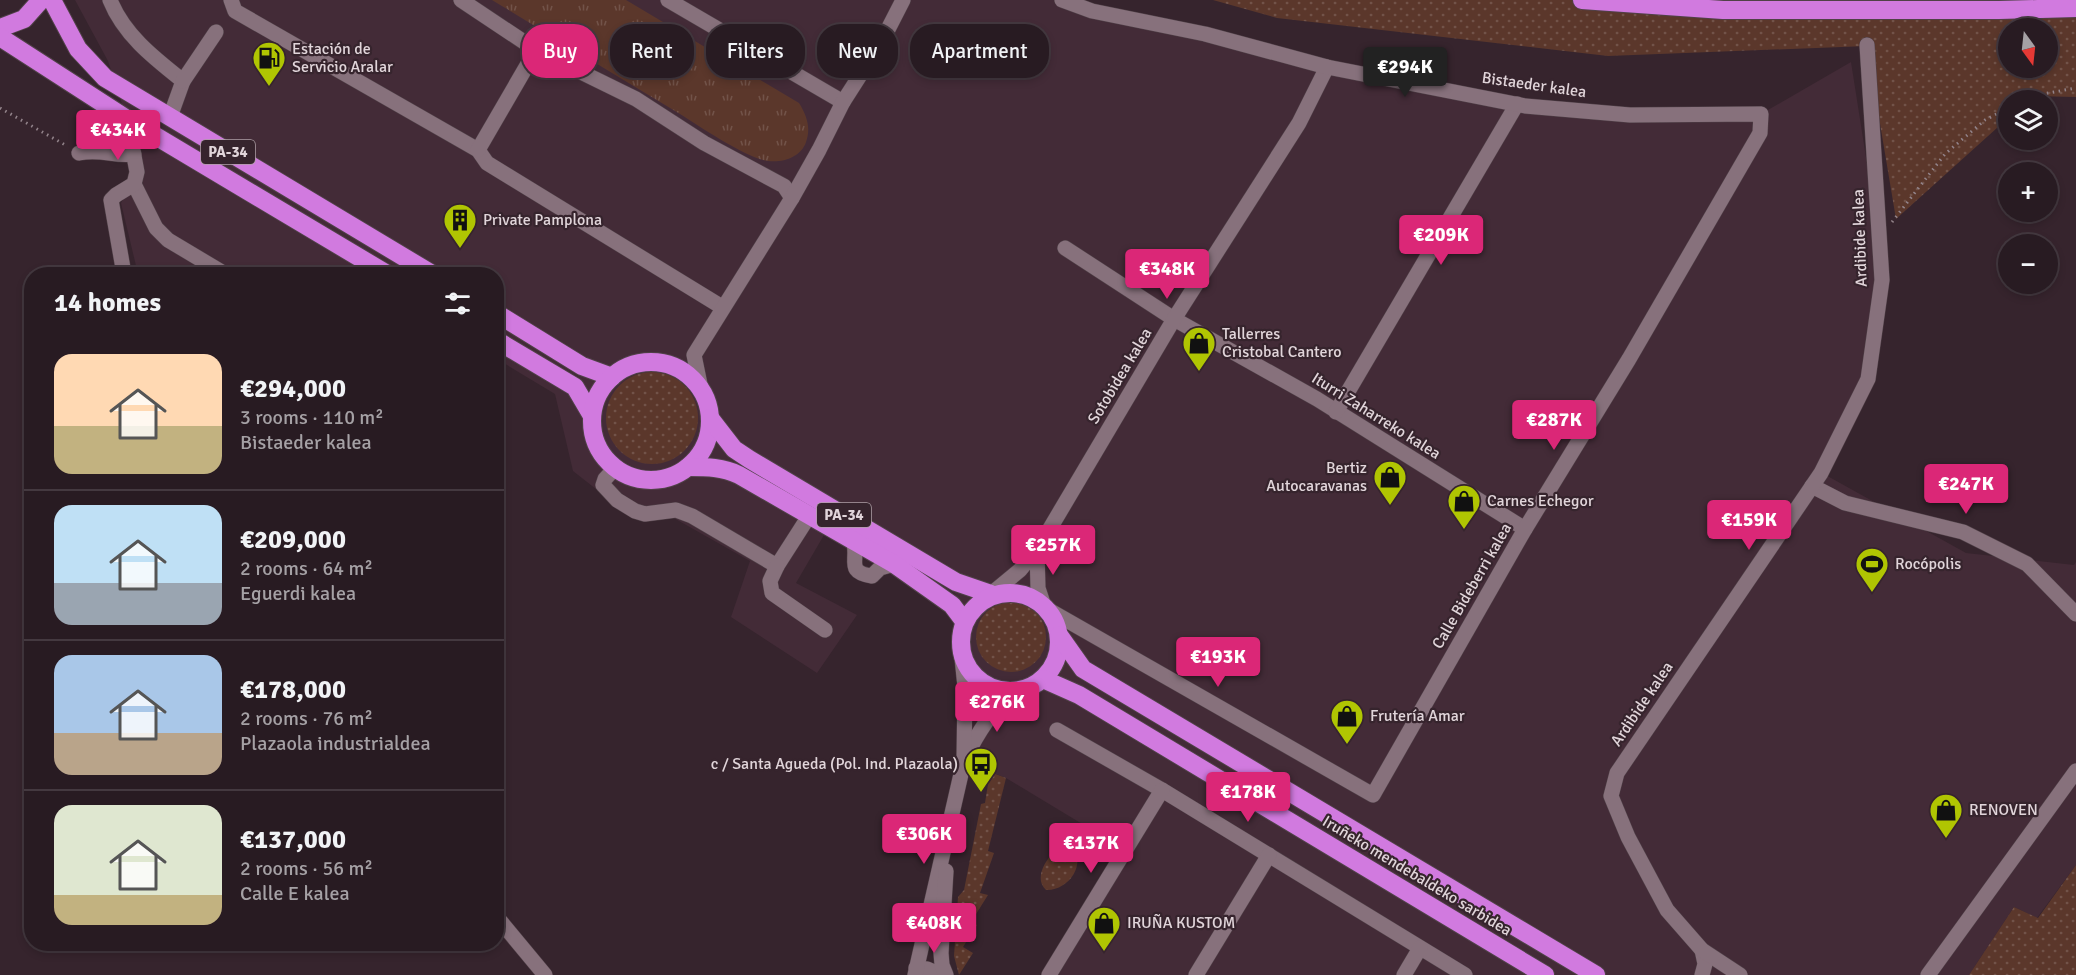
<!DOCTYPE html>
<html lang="en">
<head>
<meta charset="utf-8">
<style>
	:root { --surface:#281b22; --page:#34282f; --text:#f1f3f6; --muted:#a5a1a5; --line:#443940; --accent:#db2777 }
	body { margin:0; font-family:Signika,sans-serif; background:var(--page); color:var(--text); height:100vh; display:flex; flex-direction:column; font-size:22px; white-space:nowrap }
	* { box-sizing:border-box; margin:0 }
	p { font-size:20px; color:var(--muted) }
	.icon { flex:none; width:33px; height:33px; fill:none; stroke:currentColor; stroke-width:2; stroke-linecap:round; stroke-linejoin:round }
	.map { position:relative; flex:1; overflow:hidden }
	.details { position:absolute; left:24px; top:267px; width:480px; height:684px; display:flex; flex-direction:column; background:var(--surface); border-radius:24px; box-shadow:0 3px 9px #0003,0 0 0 2px var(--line) }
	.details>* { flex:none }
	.banner { position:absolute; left:522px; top:24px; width:570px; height:54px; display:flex; gap:12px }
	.needle { width:39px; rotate:165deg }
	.tools { position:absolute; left:1998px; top:18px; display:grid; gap:12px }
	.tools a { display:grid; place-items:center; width:60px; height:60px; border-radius:50%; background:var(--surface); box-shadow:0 3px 9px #0003,0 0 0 2px var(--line); font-size:30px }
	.price { position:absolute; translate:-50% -51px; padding:0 14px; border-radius:6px; background:var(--accent); color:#fff; font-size:20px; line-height:39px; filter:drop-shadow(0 2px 3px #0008) }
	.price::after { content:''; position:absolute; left:50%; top:36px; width:18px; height:14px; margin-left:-9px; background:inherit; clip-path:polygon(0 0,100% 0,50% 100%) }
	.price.selected { background:#222; color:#fff }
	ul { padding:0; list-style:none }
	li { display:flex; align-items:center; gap:18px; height:150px; padding:0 30px }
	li+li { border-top:2px solid var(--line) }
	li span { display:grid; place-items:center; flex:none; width:168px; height:120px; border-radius:18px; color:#555 }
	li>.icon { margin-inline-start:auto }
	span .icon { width:72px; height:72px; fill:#fffc; stroke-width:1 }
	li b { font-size:26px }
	h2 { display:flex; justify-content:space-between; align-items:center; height:72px; padding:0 30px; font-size:26px }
	.pill { padding:0 21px; border-radius:24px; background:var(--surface); box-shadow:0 3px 9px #0003,0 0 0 2px var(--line); font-size:21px; line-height:54px }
	.pill.selected { background:var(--accent); color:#fff }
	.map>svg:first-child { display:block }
</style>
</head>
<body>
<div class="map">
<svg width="2076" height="975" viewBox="0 0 2076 975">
	<defs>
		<pattern id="grass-dots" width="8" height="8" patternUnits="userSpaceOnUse" patternTransform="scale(1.5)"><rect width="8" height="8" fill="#5b372b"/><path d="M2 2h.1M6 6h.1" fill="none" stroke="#725349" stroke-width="1.8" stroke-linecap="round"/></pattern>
		<pattern id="park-tufts" width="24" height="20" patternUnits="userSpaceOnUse" patternTransform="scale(1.5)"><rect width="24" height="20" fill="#5b372b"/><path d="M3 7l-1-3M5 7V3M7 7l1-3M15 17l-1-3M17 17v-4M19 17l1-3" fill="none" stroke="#725349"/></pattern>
	</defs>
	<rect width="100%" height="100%" fill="#36242d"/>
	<!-- built -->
	<path fill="#432b37" d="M 75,0 L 1062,0 L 1525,106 L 1761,114 L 1851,62 L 1879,240 L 1868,379 L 1822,473 L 1966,553 L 2074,565 L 2076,562 L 2076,865 L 2037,918 L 2014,907 L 1969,975 L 1048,975 L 1122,848 L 1006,778 L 964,761 L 960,657 L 962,606 L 955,594 L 831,523 L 796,583 L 857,615 L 817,673 L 731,617 L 750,561 L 672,517 L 633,518 L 573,471 L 555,394 L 497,359 L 496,274 L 138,274 L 121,203 L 134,179 L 127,119 L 108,61 Z"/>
	<!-- grass -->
	<g fill="url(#grass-dots)" fill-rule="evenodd">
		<path d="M 1213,0 L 2076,0 L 2076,97 L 2032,96 L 2027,100 L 2008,100 L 2008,118 L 1896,219 L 1867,46 L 1608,56 L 1277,18 ZM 2008,28 L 2048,28 L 2048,68 L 2008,68 Z"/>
		<circle cx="652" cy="418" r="46"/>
		<circle cx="1011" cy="637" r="35"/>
		<path d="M 985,770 L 1006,778 L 988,851 L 994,853 L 980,893 L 988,895 L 971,922 L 977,925 L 963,947 L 973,953 L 959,975 L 954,956 L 958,897 L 964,890 L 981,804 L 985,803 L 988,784 L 982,782 Z"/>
		<path d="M 1065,843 L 1071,845 C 1088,864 1068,891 1046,890 C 1031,876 1051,851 1065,843 Z"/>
		<path d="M 2076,865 L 2076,975 L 1969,975 L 2014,907 L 2038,918 Z"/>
	</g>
	<!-- park -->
	<path fill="url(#park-tufts)" d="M 492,0 L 626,0 L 799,103 C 807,116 811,128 806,142 C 801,157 783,163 768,161 C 748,159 699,126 680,114 C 617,76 555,38 492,0 Z"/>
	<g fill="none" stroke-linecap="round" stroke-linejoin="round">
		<defs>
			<g id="minor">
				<path d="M 110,0 C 124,35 154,58 183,81 L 170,117"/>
				<path d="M 231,0 L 235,11 L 478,150 L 487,163 L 722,307"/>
				<path d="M 461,0 L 536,50 L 636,99 L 704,143 L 784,186 L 792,198"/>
				<path d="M 668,0 L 843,102"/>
				<path d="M 183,81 L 216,32"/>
				<path d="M 478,150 L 536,50"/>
				<path d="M 79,153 C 101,148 114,157 134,154"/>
				<path d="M 134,184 L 156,228 L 168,240 L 225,274"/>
				<path d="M 1065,248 L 1174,319 L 1317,399 L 1525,529"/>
				<path d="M 124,274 L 111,200 L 116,195 L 134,184 L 137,172 L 127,119"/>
				<path d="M 701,389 L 694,355 L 792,198 L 819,150 L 843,102 L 882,41 L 903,0"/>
				<path d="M 1336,412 L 1517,104"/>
				<path d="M 615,468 L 605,479 L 603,485 L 617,500 L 635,511 L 645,514 L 676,510 L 692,516 L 777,566 L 809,516"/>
				<path d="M 1812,486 L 1845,503 L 1963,532 L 2027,564 L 2076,614"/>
				<path d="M 853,540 C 860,559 844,572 872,576 L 880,568 L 894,564"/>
				<path d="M 1037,550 L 1038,588 L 1044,606"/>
				<path d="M 777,566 L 770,581 L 772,593 L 825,630"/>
				<path d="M 991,594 L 1020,570 L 1039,547 L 1174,319 L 1299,123 L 1327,67"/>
				<path d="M 1047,609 L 1373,795 L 1525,529 L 1629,359 L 1760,133 L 1761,114 L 1630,115 L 1525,106 L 1327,67 L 1205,34 L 1092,11 L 1062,0"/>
				<path d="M 1057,730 L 1162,790 L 1465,975"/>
				<path d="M 965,758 C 979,731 991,712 1013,691"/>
				<path d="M 496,916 L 545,975"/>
				<path d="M 916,968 L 927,969 L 941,975"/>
				<path d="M 915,975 L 964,761 L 965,687 L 962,658"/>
				<path d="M 946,975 L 942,965 L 941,953 L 946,871"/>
				<path d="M 1049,975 L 1162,790"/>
				<path d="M 1196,975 L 1269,855"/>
				<path d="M 1404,975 L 1420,948"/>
				<path d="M 1702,975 L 1705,964 L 1702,950"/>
				<path d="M 1740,975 L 1702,950 L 1667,910 L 1628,837 L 1611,796 L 1617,773 L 1821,473 L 1868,379 L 1882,280 L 1867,45"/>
				<path d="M 1928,975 L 2076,771"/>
			</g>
			<g id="highway">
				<path d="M 52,0 L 78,49 L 105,78 L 432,274"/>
				<path d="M 1582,0 L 1723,10 L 1999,10 L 2076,8"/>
				<path d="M 0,28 L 24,19 L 41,0"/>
				<path d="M 0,37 L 127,119 L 387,274"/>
				<path d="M 496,313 L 582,366 L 612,377"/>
				<path d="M 496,340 L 575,387 L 592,416"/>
				<circle cx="651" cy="421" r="59"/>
				<path d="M 710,418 L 734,449 L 749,459 L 956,582 L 991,594"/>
				<path d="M 688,467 C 707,467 723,467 739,475 L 894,564 L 952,605 L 964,621"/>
				<circle cx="1010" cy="642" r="49"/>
				<path d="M 1059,635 L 1083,669 L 1596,975"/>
				<path d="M 1043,679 L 1079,695 L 1545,975"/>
			</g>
		</defs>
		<!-- minor casing -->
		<use href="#minor" stroke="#504148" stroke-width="16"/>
		<!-- highway casing -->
		<use href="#highway" stroke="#504148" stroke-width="20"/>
		<!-- path -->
		<g stroke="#93848b" stroke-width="3" stroke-dasharray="1.5 4.5" stroke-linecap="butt">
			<path d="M 2024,100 L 2032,96 L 2076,88"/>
			<path d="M 0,108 L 67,146"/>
			<path d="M 1892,222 L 1945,154 L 1985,120 L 2008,108"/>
		</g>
		<!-- minor -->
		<use href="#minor" stroke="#87717c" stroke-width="15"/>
		<!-- highway -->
		<use href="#highway" stroke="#d17adf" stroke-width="18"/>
	</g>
	<!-- icons -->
	<defs>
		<symbol id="fuel-pin" viewBox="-11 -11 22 30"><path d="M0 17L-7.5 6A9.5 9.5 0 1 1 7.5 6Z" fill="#b0c502" stroke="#36242d"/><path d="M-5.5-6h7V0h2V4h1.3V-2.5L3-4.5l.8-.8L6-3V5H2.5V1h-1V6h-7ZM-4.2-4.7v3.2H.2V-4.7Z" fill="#111"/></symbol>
		<symbol id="building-pin" viewBox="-11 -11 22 30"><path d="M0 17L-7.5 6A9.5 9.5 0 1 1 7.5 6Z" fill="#b0c502" stroke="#36242d"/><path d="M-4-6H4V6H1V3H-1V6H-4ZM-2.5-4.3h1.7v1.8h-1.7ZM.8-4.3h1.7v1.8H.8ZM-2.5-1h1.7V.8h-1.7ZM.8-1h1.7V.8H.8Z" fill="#111"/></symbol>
		<symbol id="shop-pin" viewBox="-11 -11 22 30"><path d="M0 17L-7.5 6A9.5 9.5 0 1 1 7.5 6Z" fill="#b0c502" stroke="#36242d"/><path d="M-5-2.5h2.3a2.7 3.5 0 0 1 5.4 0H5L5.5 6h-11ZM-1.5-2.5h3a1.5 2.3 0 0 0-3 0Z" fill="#111"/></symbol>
		<symbol id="stadium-pin" viewBox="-11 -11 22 30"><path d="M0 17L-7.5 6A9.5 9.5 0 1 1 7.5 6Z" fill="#b0c502" stroke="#36242d"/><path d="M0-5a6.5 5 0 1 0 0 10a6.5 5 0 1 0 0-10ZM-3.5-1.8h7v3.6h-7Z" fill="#111"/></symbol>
		<symbol id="bus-pin" viewBox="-11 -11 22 30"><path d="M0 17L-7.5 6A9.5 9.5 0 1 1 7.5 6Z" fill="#b0c502" stroke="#36242d"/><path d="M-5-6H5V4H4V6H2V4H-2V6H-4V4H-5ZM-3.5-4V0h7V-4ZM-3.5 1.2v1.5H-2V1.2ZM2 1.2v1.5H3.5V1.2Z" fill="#111"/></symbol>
	</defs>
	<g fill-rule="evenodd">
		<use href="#fuel-pin" x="250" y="39" width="38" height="52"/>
		<use href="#building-pin" x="441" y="201" width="38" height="52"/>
		<use href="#shop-pin" x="1180" y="324" width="38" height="52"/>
		<use href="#shop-pin" x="1371" y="458" width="38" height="52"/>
		<use href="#shop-pin" x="1445" y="482" width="38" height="52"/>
		<use href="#stadium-pin" x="1853" y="545" width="38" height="52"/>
		<use href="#shop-pin" x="1328" y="697" width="38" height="52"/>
		<use href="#bus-pin" x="962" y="745" width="38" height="52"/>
		<use href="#shop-pin" x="1927" y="791" width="38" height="52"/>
		<use href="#shop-pin" x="1085" y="904" width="38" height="52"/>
	</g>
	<g text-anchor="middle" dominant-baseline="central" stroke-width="4.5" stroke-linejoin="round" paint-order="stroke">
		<!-- shield labels -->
		<g fill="#36242d" stroke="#aea0a6" stroke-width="1.5">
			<rect x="201" y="140" width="54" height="24" rx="4.5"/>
			<rect x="817" y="503" width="54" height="24" rx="4.5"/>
		</g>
		<g font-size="15" font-weight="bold" fill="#e1d5da">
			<text x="228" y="152">PA-34</text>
			<text x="844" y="515">PA-34</text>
		</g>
		<!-- poi labels -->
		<g font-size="16" fill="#e1d5da" stroke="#36242d" text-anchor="start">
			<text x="292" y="49">Estación de<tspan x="292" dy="18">Servicio Aralar</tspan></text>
			<text x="483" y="220">Private Pamplona</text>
			<text x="1222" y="334">Tallerres<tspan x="1222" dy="18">Cristobal Cantero</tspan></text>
			<text x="1367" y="468" text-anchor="end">Bertiz<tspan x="1367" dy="18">Autocaravanas</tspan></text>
			<text x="1487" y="501">Carnes Echegor</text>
			<text x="1895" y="564">Rocópolis</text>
			<text x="1370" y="716">Frutería Amar</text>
			<text x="958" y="764" text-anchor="end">c / Santa Agueda (Pol. Ind. Plazaola)</text>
			<text x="1969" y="810">RENOVEN</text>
			<text x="1127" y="923">IRUÑA KUSTOM</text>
		</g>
		<!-- street labels -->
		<g font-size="16" fill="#e1d5da" stroke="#36242d">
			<text transform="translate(1534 85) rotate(8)">Bistaeder kalea</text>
			<text transform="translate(1860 238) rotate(-92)">Ardibide kalea</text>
			<text transform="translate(1120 376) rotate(-59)">Sotobidea kalea</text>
			<text transform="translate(1376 416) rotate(32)">Iturri Zaharreko kalea</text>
			<text transform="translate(1472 586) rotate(-60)">Calle Bideberri kalea</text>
			<text transform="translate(1642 704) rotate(-56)">Ardibide kalea</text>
			<text transform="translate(1417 876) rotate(31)">Iruñeko mendebaldeko sarbidea</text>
		</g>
	</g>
</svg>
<div class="tools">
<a><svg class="needle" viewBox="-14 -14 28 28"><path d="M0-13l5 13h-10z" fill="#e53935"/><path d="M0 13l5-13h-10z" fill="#a5a1a5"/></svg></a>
<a><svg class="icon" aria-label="layers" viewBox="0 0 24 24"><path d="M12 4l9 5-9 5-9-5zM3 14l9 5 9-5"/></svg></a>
<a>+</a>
<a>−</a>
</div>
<b class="price selected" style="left:1405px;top:98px">€294K</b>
<b class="price" style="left:118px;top:161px">€434K</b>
<b class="price" style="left:1441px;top:266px">€209K</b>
<b class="price" style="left:1167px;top:300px">€348K</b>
<b class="price" style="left:1554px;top:451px">€287K</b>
<b class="price" style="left:1966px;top:515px">€247K</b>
<b class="price" style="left:1749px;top:551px">€159K</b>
<b class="price" style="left:1053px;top:576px">€257K</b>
<b class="price" style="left:1218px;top:688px">€193K</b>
<b class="price" style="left:997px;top:733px">€276K</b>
<b class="price" style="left:1248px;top:823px">€178K</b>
<b class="price" style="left:924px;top:865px">€306K</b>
<b class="price" style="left:1091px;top:874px">€137K</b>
<b class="price" style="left:934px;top:954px">€408K</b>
<div class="banner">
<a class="pill selected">Buy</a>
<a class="pill">Rent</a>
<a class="pill">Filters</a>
<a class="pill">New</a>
<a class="pill">Apartment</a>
</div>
<section class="details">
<h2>14 homes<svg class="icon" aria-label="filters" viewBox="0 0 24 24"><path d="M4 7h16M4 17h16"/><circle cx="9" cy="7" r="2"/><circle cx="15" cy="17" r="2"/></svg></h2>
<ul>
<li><span style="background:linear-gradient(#ffd9b3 60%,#c2b280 0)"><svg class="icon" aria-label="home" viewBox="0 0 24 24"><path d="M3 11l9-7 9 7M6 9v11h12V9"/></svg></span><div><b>€294,000</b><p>3 rooms · 110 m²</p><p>Bistaeder kalea</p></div></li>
<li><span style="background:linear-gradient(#bfe0f5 65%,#9aa5b1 0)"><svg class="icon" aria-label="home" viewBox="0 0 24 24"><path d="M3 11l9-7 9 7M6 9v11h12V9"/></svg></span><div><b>€209,000</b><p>2 rooms · 64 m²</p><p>Eguerdi kalea</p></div></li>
<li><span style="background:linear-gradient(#a9c7e8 65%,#b9a48a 0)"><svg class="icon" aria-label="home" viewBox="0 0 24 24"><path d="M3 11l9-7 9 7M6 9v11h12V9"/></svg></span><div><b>€178,000</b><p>2 rooms · 76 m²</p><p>Plazaola industrialdea</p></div></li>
<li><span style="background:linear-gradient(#dfe7d0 75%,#c2b280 0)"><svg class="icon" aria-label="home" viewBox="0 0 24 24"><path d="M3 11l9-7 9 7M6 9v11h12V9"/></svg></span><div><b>€137,000</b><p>2 rooms · 56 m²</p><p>Calle E kalea</p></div></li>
</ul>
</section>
</div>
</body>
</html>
